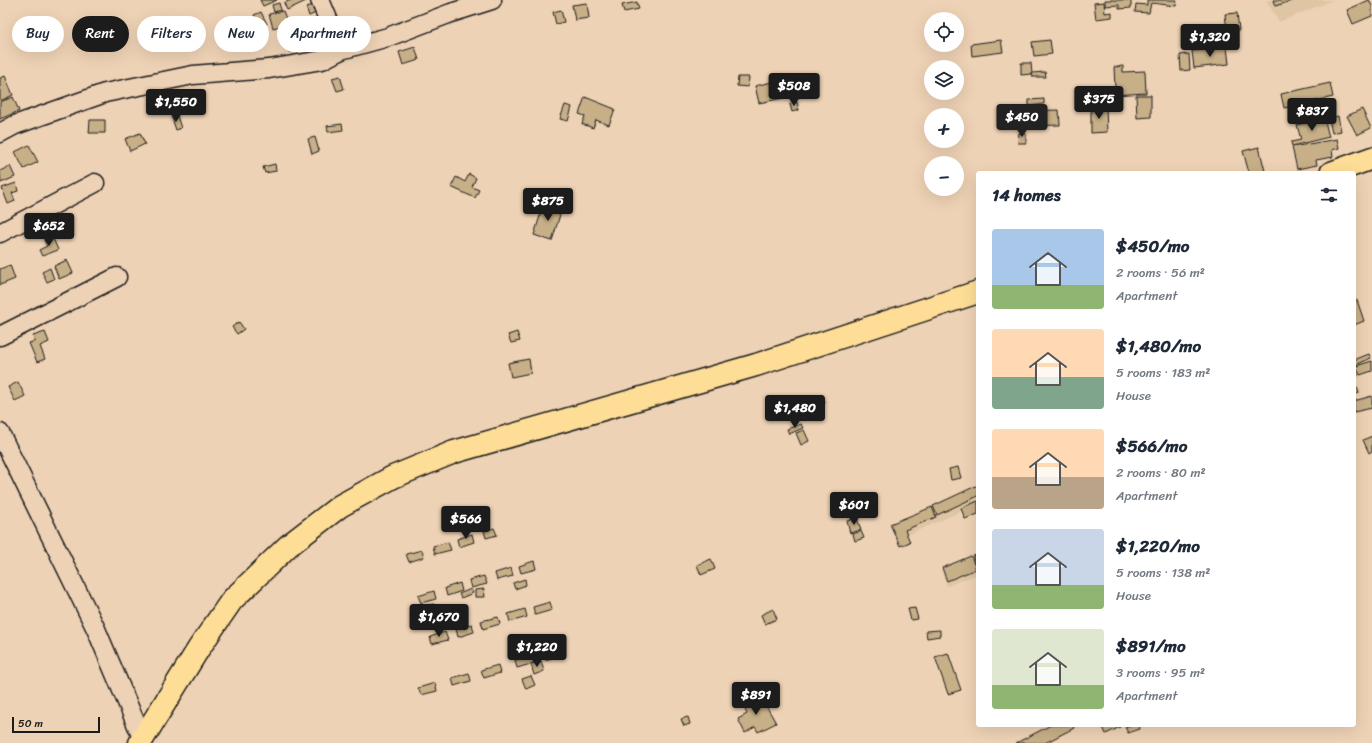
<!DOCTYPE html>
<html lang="en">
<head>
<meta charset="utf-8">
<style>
	:root { --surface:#fff; --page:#f2f2f3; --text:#1f2937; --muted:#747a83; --accent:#1c1c1c }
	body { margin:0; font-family:Sriracha,sans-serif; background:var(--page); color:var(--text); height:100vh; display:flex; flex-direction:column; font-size:15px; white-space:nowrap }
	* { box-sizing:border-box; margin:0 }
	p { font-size:13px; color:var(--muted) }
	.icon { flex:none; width:22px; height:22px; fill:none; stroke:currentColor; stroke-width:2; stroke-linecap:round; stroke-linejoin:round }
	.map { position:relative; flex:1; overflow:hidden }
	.drawer { position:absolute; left:976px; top:171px; width:380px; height:556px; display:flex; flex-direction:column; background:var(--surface); border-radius:4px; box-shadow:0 4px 16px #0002 }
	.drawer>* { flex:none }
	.hud { position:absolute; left:12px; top:16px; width:380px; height:36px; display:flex; gap:8px }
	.controls { position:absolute; left:924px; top:12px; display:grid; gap:8px }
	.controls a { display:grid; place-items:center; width:40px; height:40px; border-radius:50%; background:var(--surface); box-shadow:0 4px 16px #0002; font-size:20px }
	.scale { position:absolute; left:12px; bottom:10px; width:88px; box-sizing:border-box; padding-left:4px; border:2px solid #1c1c1c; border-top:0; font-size:11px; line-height:14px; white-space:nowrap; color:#1c1c1c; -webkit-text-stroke:3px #eed2b5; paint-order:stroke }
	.price { position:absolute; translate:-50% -34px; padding:0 9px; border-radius:4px; background:var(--accent); color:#fff; font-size:13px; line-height:26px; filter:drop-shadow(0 1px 2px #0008) }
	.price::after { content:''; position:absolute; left:50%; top:24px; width:12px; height:9px; margin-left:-6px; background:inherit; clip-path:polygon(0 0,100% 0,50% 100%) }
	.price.active { background:#222; color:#fff }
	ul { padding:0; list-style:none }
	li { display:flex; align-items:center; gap:12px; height:100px; padding:0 16px }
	li span { display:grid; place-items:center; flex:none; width:112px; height:80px; border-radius:4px; color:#555 }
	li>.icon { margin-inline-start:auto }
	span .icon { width:48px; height:48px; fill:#fffc; stroke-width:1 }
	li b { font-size:17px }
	h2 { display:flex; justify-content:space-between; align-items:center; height:48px; padding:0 16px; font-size:17px }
	.pill { padding:0 14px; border-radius:18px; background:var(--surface); box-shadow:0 4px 16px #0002; font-size:14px; line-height:36px }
	.pill.active { background:var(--accent); color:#fff }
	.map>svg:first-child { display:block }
</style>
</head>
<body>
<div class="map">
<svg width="1372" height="743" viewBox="0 0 1372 743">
	<rect width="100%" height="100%" fill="#eed2b5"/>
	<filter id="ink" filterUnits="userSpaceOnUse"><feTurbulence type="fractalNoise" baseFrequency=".025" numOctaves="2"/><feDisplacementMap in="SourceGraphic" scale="8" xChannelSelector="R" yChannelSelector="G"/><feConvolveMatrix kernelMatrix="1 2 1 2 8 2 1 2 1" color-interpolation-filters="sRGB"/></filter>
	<g filter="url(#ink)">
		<!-- built -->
		<g fill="#dec5a4">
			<path d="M 1266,0 L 1333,0 L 1279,22 Z"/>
			<path d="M 978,491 L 978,504 L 901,538 L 896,527 Z"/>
			<path d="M 978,560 L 978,574 L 947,586 L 942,574 Z"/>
		</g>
		<!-- building -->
		<g fill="#c7af87" stroke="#1c1c1c">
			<path d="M 260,0 L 277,0 L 263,6 Z"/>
			<path d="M 291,0 L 308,0 L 287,10 L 284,3 Z"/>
			<path d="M 1105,0 L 1131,0 L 1131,8 L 1119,9 L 1119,5 L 1105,6 Z"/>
			<path d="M 1147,0 L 1177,0 L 1176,6 L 1151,3 L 1149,13 L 1135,12 L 1136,4 L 1147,5 Z"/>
			<path d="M 1273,0 L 1295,0 L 1275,6 Z"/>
			<path d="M 1369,0 L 1372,6 L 1372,16 L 1353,24 L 1347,10 Z"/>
			<path d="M 637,2 L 639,9 L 624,12 L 622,5 Z"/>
			<path d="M 1104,2 L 1105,13 L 1112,12 L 1112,17 L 1096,19 L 1094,3 Z"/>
			<path d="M 279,3 L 281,10 L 274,12 L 272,5 Z"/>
			<path d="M 587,3 L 589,18 L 575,20 L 572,5 Z"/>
			<path d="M 314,5 L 316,13 L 309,16 L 306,7 Z"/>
			<path d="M 561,10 L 564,22 L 556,24 L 553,12 Z"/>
			<path d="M 283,11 L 288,24 L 273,28 L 269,14 Z"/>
			<path d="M 261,12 L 267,24 L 260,27 L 254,15 Z"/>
			<path d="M 1237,13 L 1239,30 L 1227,31 L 1225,14 Z"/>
			<path d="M 293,37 L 297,50 L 289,52 L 286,39 Z"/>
			<path d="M 299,37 L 302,47 L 298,48 L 295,38 Z"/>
			<path d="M 1001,40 L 1003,52 L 972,56 L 971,44 Z"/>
			<path d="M 1050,40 L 1052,54 L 1034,56 L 1032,42 Z"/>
			<path d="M 1196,40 L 1198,47 L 1188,49 L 1186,43 Z"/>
			<path d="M 415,47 L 419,60 L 403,65 L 399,52 Z"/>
			<path d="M 1227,47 L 1229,64 L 1194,68 L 1192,51 Z"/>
			<path d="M 1189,54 L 1190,70 L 1181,71 L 1180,55 Z"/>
			<path d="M 1021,63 L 1031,63 L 1032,74 L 1021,75 Z"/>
			<path d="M 1123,66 L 1123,72 L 1145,71 L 1146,93 L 1113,95 L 1113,88 L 1115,88 L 1114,67 Z"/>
			<path d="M 1045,72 L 1046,77 L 1033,77 L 1032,73 Z"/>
			<path d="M 5,76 L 13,95 L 0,101 L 0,78 Z"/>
			<path d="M 340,76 L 344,89 L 337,91 L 332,78 Z"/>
			<path d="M 738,77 L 749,77 L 748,87 L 737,86 Z"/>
			<path d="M 789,78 L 793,96 L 759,103 L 755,86 Z"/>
			<path d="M 1330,83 L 1333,97 L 1284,108 L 1281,94 Z"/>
			<path d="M 1136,95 L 1151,95 L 1151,117 L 1137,118 Z"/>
			<path d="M 13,97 L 19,111 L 0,119 L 0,102 Z"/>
			<path d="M 585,97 L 615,109 L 609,125 L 596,120 L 593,128 L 582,124 L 585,116 L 579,114 Z"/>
			<path d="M 1044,99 L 1044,104 L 1029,106 L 1029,100 Z"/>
			<path d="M 797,102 L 799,110 L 792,112 L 790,104 Z"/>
			<path d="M 565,105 L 572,107 L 568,121 L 560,119 Z"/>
			<path d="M 1106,107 L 1107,132 L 1091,133 L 1091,108 Z"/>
			<path d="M 1362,109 L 1371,128 L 1357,135 L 1347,116 Z"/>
			<path d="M 1059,110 L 1060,125 L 1024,126 L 1024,111 Z"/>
			<path d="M 177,116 L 181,128 L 176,130 L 172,118 Z"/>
			<path d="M 1338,116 L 1341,131 L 1332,133 L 1329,119 Z"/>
			<path d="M 1324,118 L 1329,137 L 1292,146 L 1291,142 L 1301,140 L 1297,125 Z"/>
			<path d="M 90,120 L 105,120 L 105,133 L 89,133 Z"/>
			<path d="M 342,124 L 343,130 L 328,132 L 327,126 Z"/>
			<path d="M 140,133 L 145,144 L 130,151 L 125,139 Z"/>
			<path d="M 1019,133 L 1026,134 L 1026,143 L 1018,143 Z"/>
			<path d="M 315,137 L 319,151 L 312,154 L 308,139 Z"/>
			<path d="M 1337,139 L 1339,148 L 1332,150 L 1333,157 L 1316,160 L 1317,165 L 1297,169 L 1292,147 Z"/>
			<path d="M 29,145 L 38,162 L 24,169 L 15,152 Z"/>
			<path d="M 1259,147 L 1265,171 L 1249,173 L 1243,151 Z"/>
			<path d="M 275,164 L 276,171 L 265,173 L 263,167 Z"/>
			<path d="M 10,166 L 15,177 L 1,183 L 0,171 Z"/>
			<path d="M 469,174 L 476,178 L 472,187 L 479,190 L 475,198 L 451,187 L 456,177 L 465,182 Z"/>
			<path d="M 16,183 L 18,191 L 12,193 L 15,201 L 8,204 L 2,188 Z"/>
			<path d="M 544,203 L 562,208 L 552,241 L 534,235 Z"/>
			<path d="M 52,236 L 58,250 L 42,256 L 39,250 L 47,246 L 44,240 Z"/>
			<path d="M 67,260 L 73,273 L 59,279 L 54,266 Z"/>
			<path d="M 10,265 L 15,279 L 0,285 L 0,269 Z"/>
			<path d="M 50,268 L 54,279 L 47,282 L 42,272 Z"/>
			<path d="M 1357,300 L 1364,321 L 1354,325 L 1354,301 Z"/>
			<path d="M 239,322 L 244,329 L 237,334 L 232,327 Z"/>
			<path d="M 45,332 L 49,342 L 40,346 L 45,359 L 37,362 L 29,343 L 35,341 L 33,336 Z"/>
			<path d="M 517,332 L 520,341 L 511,343 L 508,335 Z"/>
			<path d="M 1369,354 L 1371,358 L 1356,365 L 1354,360 Z"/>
			<path d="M 529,359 L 531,373 L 511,377 L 508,363 Z"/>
			<path d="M 1372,361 L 1372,371 L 1360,375 L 1356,366 Z"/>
			<path d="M 1354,364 L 1358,376 L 1354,378 Z"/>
			<path d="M 18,382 L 25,396 L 15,401 L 8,387 Z"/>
			<path d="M 1357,387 L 1359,393 L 1354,395 L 1354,388 Z"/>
			<path d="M 822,395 L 825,403 L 816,406 L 814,398 Z"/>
			<path d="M 1372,396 L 1372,408 L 1354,412 L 1354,401 Z"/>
			<path d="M 801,424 L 803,428 L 789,434 L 787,429 Z"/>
			<path d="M 804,430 L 809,441 L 801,445 L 796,433 Z"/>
			<path d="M 1372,436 L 1372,451 L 1369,453 L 1363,440 Z"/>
			<path d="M 958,467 L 961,478 L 951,480 L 949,469 Z"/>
			<path d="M 978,485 L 978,496 L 937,515 L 933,506 Z"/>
			<path d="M 978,501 L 978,514 L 965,519 L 961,508 Z"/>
			<path d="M 932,507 L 936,517 L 905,530 L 910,542 L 900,546 L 890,524 Z"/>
			<path d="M 857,518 L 861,530 L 850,533 L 847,521 Z"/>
			<path d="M 494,528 L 497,535 L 486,538 L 484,531 Z"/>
			<path d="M 861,531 L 864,538 L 855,541 L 853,534 Z"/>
			<path d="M 472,534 L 474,542 L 459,547 L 457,539 Z"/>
			<path d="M 448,542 L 451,550 L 435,554 L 433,546 Z"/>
			<path d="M 422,550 L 424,557 L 409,562 L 406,554 Z"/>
			<path d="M 978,555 L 978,565 L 975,565 L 973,556 Z"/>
			<path d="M 971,556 L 976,569 L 947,581 L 942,568 Z"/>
			<path d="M 711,559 L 715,569 L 701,575 L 697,565 Z"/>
			<path d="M 534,561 L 536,569 L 521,573 L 519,566 Z"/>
			<path d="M 511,568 L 513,576 L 497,580 L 495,573 Z"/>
			<path d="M 484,576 L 487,584 L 471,588 L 469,580 Z"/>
			<path d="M 525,579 L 526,585 L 515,589 L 513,583 Z"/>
			<path d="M 460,583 L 462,591 L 447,596 L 445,588 Z"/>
			<path d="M 471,589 L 473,593 L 461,598 L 459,594 Z"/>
			<path d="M 484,589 L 485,597 L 475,597 L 475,590 Z"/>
			<path d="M 434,591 L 436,599 L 421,603 L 418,596 Z"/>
			<path d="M 550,602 L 552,610 L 535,615 L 533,607 Z"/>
			<path d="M 434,604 L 435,612 L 427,613 L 426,605 Z"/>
			<path d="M 915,608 L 918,619 L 911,620 L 908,609 Z"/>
			<path d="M 525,609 L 527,617 L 510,622 L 508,614 Z"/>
			<path d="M 773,609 L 777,619 L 765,624 L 761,615 Z"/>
			<path d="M 498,617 L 500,624 L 483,629 L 481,621 Z"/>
			<path d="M 472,624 L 474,632 L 458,637 L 456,629 Z"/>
			<path d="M 940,630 L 940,636 L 927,638 L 926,631 Z"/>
			<path d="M 445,632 L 448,640 L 432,644 L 430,637 Z"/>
			<path d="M 559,647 L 562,655 L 545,660 L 543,652 Z"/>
			<path d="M 948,653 L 961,690 L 948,694 L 935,657 Z"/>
			<path d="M 532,655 L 534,663 L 517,668 L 515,660 Z"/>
			<path d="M 541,661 L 544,671 L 534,675 L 531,664 Z"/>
			<path d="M 498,665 L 500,673 L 484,678 L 481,670 Z"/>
			<path d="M 469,673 L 471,681 L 454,686 L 452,678 Z"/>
			<path d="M 531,676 L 535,685 L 526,689 L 522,679 Z"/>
			<path d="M 435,683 L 437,691 L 421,695 L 418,688 Z"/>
			<path d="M 760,695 L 776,723 L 758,732 L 755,727 L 745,733 L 738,719 L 747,714 L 743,705 Z"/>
			<path d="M 688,717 L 690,724 L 684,726 L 681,719 Z"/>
			<path d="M 1051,725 L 1073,725 L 1074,728 L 1045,743 L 1016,743 Z"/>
			<path d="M 1102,725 L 1119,725 L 1120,727 L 1106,734 Z"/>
			<path d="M 1130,725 L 1139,725 L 1140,729 L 1128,733 L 1125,727 Z"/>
		</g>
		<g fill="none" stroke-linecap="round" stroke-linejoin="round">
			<defs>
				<g id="minor">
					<path d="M 320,0 L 341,50"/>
					<path d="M 0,133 L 15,125 L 105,93 L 193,75 L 269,69 L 322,60 L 341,50 L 388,37 L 451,13 L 492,0"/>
					<path d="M 0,233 L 95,183"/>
					<path d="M 0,336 L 117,277"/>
					<path d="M 0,433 L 96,629 L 143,740"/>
				</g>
				<g id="major">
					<path d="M 1331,173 L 1372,158"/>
					<path d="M 140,743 L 199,648 L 232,600 L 288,546 L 340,506 L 393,477 L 454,452 L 756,365 L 978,292"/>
				</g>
			</defs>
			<!-- minor casing -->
			<use href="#minor" stroke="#1c1c1c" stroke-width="21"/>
			<!-- major casing -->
			<use href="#major" stroke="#1c1c1c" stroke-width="25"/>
			<!-- minor -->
			<use href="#minor" stroke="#eed2b5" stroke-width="18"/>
			<!-- major -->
			<use href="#major" stroke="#fede96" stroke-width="22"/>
		</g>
	</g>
</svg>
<div class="controls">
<a><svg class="icon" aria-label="locate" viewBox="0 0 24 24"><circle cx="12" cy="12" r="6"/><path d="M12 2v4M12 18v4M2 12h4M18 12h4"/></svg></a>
<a><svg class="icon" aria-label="layers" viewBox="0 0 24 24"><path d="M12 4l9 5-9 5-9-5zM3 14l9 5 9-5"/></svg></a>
<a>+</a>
<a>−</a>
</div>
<div class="scale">50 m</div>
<b class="price" style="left:1210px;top:58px">$1,320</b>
<b class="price" style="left:794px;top:107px">$508</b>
<b class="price" style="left:1099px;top:120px">$375</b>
<b class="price" style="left:176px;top:123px">$1,550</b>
<b class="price" style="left:1312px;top:132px">$837</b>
<b class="price active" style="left:1022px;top:138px">$450</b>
<b class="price" style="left:548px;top:222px">$875</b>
<b class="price" style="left:49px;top:247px">$652</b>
<b class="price" style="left:795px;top:429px">$1,480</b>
<b class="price" style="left:854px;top:526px">$601</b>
<b class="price" style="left:466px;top:540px">$566</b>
<b class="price" style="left:439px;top:638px">$1,670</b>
<b class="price" style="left:537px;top:668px">$1,220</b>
<b class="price" style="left:756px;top:716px">$891</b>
<div class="hud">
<a class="pill">Buy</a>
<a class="pill active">Rent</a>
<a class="pill">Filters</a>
<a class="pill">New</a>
<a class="pill">Apartment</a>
</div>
<section class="drawer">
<h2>14 homes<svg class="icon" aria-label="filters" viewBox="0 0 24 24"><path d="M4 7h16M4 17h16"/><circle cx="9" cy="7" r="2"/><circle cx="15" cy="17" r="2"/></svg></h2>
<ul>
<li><span style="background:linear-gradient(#a9c7e8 70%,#8fb573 0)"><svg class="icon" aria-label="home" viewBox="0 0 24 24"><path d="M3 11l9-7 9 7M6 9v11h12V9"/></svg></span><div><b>$450/mo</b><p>2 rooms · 56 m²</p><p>Apartment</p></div></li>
<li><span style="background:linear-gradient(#ffd9b3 60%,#7fa58c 0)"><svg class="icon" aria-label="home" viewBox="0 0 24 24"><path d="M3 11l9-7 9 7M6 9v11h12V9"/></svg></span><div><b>$1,480/mo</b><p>5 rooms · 183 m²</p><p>House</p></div></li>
<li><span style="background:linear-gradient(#ffd9b3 60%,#b9a48a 0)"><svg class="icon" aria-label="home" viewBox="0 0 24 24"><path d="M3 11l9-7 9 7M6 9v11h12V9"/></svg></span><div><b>$566/mo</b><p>2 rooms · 80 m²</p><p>Apartment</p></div></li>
<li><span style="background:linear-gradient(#c9d6e8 70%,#8fb573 0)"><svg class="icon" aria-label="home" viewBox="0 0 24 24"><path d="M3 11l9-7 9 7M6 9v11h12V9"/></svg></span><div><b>$1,220/mo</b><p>5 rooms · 138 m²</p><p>House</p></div></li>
<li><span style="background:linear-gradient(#dfe7d0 70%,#8fb573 0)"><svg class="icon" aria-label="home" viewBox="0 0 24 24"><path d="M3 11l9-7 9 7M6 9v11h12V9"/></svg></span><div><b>$891/mo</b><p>3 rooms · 95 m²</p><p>Apartment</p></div></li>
</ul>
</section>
</div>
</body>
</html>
